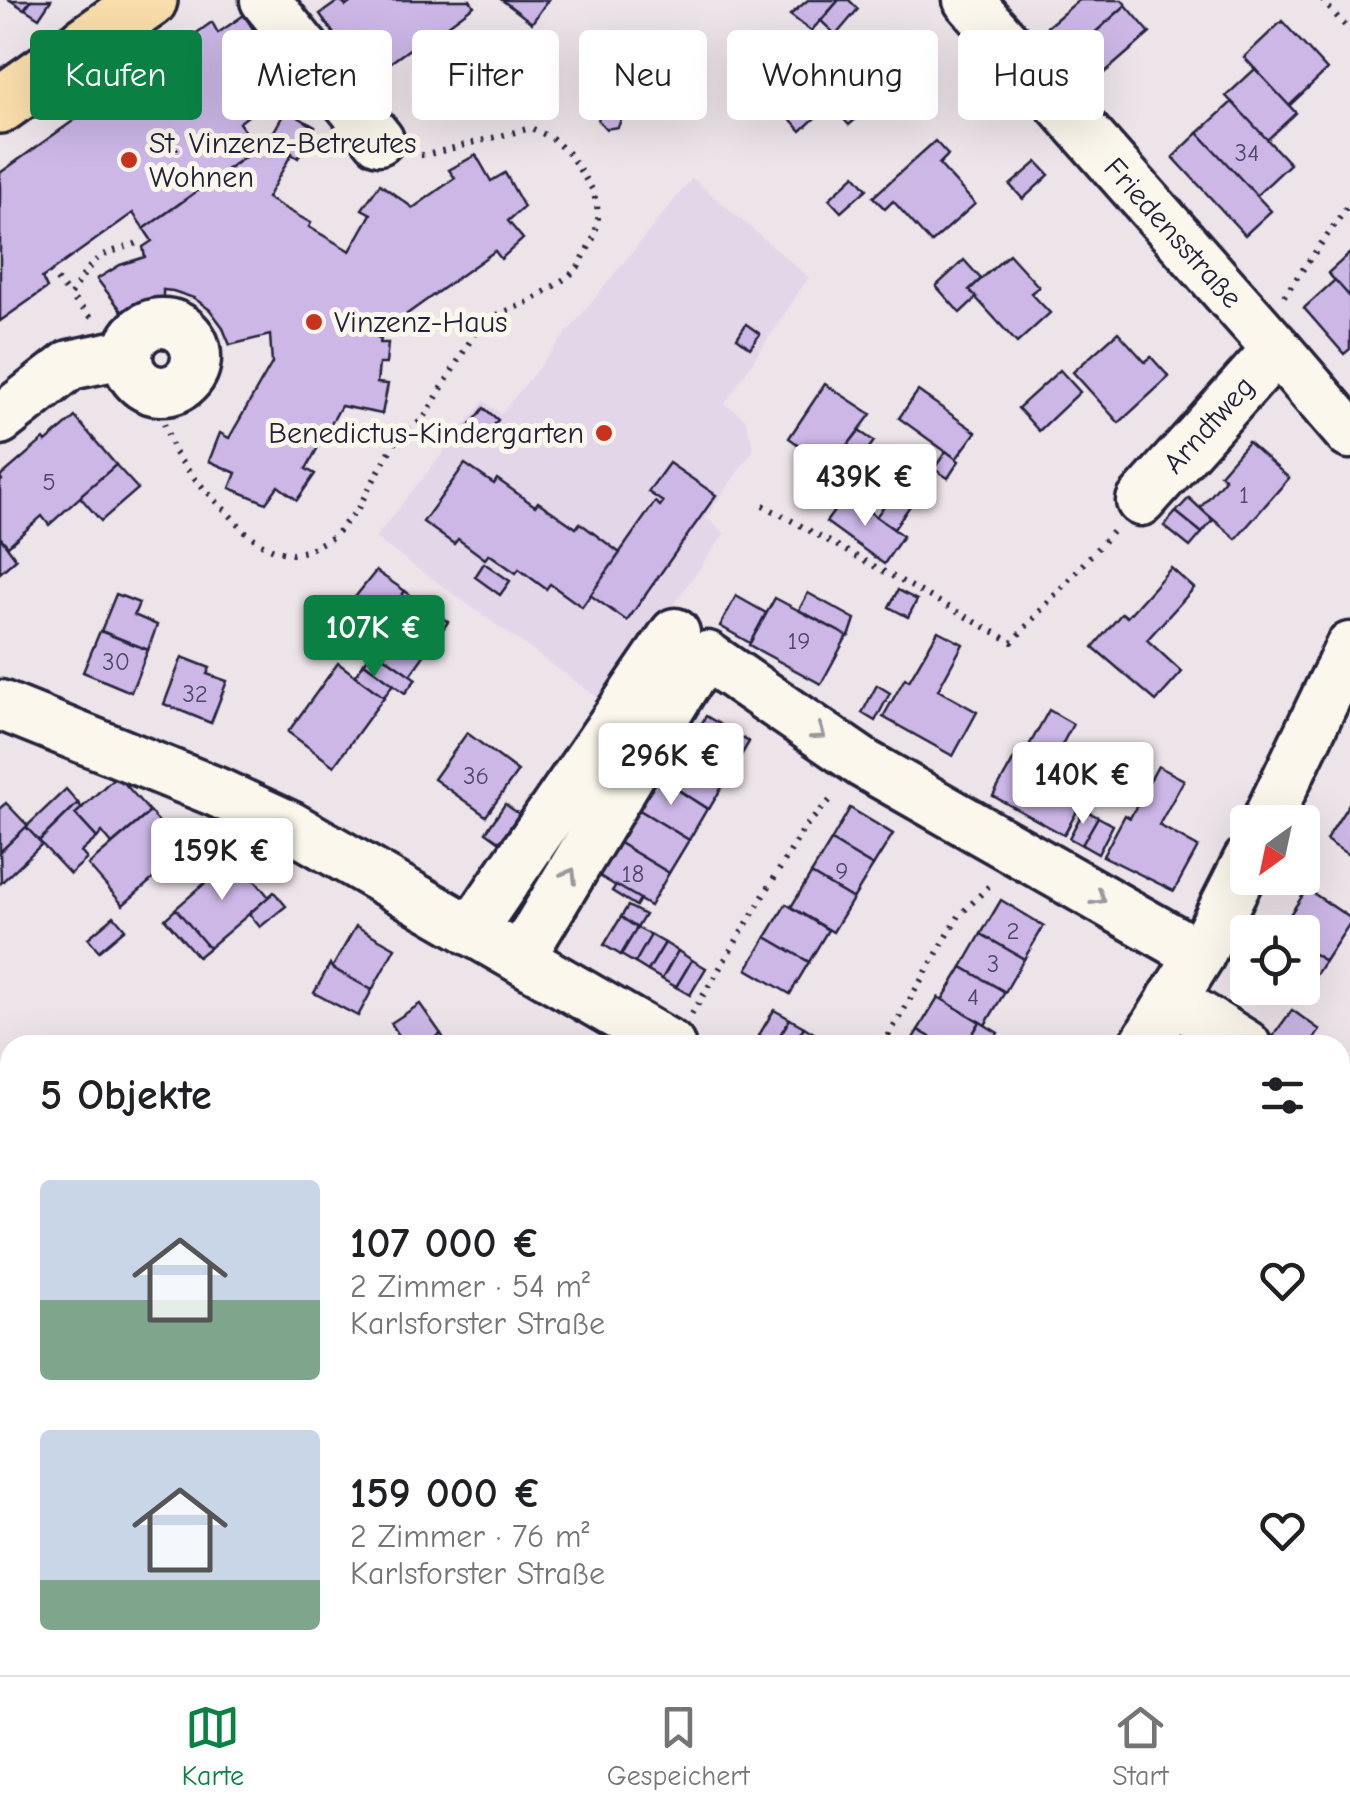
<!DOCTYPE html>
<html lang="de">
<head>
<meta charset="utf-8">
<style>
	:root { --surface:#fff; --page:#f6f6f6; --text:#202124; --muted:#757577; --line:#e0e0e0; --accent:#0b8043 }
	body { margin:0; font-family:"Comic Neue",sans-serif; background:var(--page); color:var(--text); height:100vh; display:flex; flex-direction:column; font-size:38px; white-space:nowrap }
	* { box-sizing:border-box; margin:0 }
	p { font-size:32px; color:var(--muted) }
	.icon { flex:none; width:55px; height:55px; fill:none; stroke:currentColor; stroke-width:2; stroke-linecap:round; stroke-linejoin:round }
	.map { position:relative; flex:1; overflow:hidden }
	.panel { position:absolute; left:0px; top:1035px; width:1350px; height:640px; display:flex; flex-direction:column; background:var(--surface); border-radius:30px 30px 0 0; box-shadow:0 10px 40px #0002 }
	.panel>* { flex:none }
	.hud { position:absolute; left:30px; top:30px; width:1290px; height:90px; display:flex; gap:20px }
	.needle { width:65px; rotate:213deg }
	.fabs { position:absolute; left:1230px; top:805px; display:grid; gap:20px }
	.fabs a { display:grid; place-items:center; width:90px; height:90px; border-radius:10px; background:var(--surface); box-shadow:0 10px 40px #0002; font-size:50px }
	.price { position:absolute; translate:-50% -85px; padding:0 22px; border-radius:10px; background:#fff; color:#222; font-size:32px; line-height:65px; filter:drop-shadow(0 2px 5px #0008) }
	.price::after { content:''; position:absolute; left:50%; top:60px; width:30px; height:22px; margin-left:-15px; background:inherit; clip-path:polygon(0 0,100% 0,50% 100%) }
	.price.selected { background:var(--accent); color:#fff }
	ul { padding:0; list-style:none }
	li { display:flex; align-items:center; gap:30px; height:250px; padding:0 40px }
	li span { display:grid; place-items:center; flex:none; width:280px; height:200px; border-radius:10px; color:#555 }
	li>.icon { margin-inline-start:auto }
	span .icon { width:120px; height:120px; fill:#fffc; stroke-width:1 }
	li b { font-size:42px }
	h2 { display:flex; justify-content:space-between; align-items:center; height:120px; padding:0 40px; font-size:42px }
	.pill { padding:0 35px; border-radius:10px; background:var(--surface); box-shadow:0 10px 40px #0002; font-size:35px; line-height:90px }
	.pill.selected { background:var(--accent); color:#fff }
	.tab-bar { display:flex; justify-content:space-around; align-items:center; height:140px; border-top:2px solid var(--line); background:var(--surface); font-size:28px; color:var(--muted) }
	.tab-bar a { display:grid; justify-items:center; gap:5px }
	.tab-bar .selected { color:var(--accent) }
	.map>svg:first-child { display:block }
</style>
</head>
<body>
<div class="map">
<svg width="1350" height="1675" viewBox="0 0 1350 1675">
	<rect width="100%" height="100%" fill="#ede4ea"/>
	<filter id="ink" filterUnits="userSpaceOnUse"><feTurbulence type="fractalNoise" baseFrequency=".01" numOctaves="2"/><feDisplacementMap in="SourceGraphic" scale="20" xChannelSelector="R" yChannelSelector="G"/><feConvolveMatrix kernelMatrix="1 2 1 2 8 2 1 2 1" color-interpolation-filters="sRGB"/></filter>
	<g filter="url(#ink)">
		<!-- built -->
		<path fill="#e3d6e9" d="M 692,178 L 809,277 L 725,404 L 745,418 L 754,449 L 706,518 L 725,533 L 604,702 L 375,538 L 484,401 L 501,414 Z"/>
		<!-- building -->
		<g fill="#ccb7e7" stroke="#22223b" stroke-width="2.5">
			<path d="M 10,0 L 31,0 L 24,9 Z"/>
			<path d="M 31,0 L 51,0 L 39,18 L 25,9 Z"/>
			<path d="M 340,0 L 346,6 L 354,0 L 470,0 L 474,6 L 428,40 L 436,50 L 420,60 L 411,48 L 366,80 L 320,14 Z"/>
			<path d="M 502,0 L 548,0 L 532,23 Z"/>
			<path d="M 808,0 L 839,0 L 811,31 L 790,15 Z"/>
			<path d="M 839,0 L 849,0 L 858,9 L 836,35 L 821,21 Z"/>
			<path d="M 1079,0 L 1122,0 L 1126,5 L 1071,54 L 1047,27 Z"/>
			<path d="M 1126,5 L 1150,33 L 1095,81 L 1071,54 Z"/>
			<path d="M 244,15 L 289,84 L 239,123 L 257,148 L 144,229 L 133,213 L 42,278 L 47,288 L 0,321 L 0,173 L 212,22 L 218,33 Z"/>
			<path d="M 1282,21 L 1327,70 L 1289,106 L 1244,57 Z"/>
			<path d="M 853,38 L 892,87 L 849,125 L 807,78 L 818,68 L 811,60 L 829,39 L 840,50 Z"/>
			<path d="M 1255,69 L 1296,113 L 1267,140 L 1226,96 Z"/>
			<path d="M 808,80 L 830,104 L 801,131 L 779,106 Z"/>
			<path d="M 1232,102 L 1290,164 L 1256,196 L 1198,133 Z"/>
			<path d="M 614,106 L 623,115 L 618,127 L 606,129 L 598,120 L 602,109 Z"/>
			<path d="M 286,110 L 315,127 L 298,158 L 269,140 Z"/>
			<path d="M 1198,133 L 1271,211 L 1245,235 L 1173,157 Z"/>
			<path d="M 269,140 L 292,153 L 267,198 L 311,223 L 309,227 L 350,251 L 371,214 L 362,209 L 380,184 L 413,208 L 455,178 L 449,170 L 476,155 L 491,181 L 505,173 L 524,207 L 508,221 L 523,239 L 501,259 L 495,251 L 407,314 L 411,319 L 394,332 L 390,326 L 387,328 L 381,324 L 375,336 L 381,339 L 380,343 L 388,343 L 386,364 L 379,364 L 377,383 L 388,384 L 382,414 L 341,406 L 306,469 L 315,474 L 297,500 L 278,486 L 266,503 L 230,488 L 236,473 L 209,461 L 220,433 L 229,438 L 272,363 L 270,335 L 230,345 L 222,326 L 210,310 L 194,298 L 173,291 L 163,290 L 163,301 L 144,304 L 125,315 L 97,279 L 120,265 L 145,257 L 143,247 L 152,241 L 144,229 Z"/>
			<path d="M 935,141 L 948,155 L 939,164 L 975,204 L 931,243 L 893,201 L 885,209 L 873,197 Z"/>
			<path d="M 1037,162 L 1049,175 L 1023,199 L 1010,185 Z"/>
			<path d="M 855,175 L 867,189 L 841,212 L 829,199 Z"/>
			<path d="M 1350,253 L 1350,297 L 1328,273 Z"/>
			<path d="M 1009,254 L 1039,287 L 1031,293 L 1050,313 L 1017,343 L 969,290 Z"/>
			<path d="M 964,260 L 981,279 L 969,290 L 977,297 L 960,313 L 936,286 Z"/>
			<path d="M 1335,280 L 1350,297 L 1350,349 L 1344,354 L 1304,308 Z"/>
			<path d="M 746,324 L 760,334 L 750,348 L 737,338 Z"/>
			<path d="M 1118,332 L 1145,362 L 1151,357 L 1169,377 L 1119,423 L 1073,372 Z"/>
			<path d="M 1060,370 L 1080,392 L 1039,431 L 1018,408 Z"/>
			<path d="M 825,384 L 871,414 L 831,468 L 789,438 Z"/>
			<path d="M 918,391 L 976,432 L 956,459 L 899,418 Z"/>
			<path d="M 484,408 L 498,420 L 485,437 L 468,428 Z"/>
			<path d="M 75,417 L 116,465 L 49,525 L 42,516 L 8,546 L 0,537 L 0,482 L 2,480 L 0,477 L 44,439 L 46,442 Z"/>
			<path d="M 859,431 L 874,441 L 859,462 L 844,450 Z"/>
			<path d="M 1248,442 L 1289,478 L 1236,539 L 1200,508 L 1225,479 L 1220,474 Z"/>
			<path d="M 946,451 L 959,461 L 948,478 L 934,469 Z"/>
			<path d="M 669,463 L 716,495 L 627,621 L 590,595 L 655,502 L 660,506 L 663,502 L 648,492 Z"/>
			<path d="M 465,464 L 494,484 L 497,479 L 535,506 L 538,502 L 576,528 L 580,523 L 620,553 L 582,607 L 550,584 L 546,589 L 519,569 L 516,573 L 489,554 L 485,559 L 458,539 L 454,544 L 423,522 Z"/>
			<path d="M 116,465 L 138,489 L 101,521 L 81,498 L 82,494 Z"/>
			<path d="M 912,467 L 929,478 L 894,529 L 876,517 Z"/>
			<path d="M 846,495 L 903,536 L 884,564 L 826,522 Z"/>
			<path d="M 1189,498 L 1213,520 L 1202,533 L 1176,512 Z"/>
			<path d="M 1176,512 L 1202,533 L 1190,547 L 1164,526 Z"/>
			<path d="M 0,537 L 16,559 L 0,573 Z"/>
			<path d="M 484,563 L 510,581 L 500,595 L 475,577 Z"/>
			<path d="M 1171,568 L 1194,588 L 1147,640 L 1182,672 L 1156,701 L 1093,647 L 1122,613 L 1127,617 Z"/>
			<path d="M 376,571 L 405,591 L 375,633 L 344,611 Z"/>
			<path d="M 898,590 L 917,600 L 908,617 L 889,607 Z"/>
			<path d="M 405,591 L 448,622 L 410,675 L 367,645 Z"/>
			<path d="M 808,593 L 855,619 L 849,637 L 799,610 Z"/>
			<path d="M 116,594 L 139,603 L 134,615 L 157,625 L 148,650 L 101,631 Z"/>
			<path d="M 736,596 L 766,613 L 750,643 L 720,626 Z"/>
			<path d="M 775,598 L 847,636 L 821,684 L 749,645 Z"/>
			<path d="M 100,631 L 148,650 L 131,692 L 83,672 Z"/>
			<path d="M 938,631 L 963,644 L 938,690 L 977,712 L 953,756 L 883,717 L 905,678 L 909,681 Z"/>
			<path d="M 374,650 L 416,679 L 405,693 L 364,663 Z"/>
			<path d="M 182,657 L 210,668 L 207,674 L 227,681 L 211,723 L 164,704 Z"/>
			<path d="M 338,663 L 384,697 L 334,766 L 288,732 Z"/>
			<path d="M 364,663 L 393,684 L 384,697 L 355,676 Z"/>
			<path d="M 877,685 L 890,693 L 875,721 L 862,713 Z"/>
			<path d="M 1049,710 L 1073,724 L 1049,769 L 1088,791 L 1064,835 L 993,796 L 1015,757 L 1021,760 Z"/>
			<path d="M 706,716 L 749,742 L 730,774 L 687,749 Z"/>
			<path d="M 467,733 L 518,771 L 486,816 L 434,779 Z"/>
			<path d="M 687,749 L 730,774 L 709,809 L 666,782 Z"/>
			<path d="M 1158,766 L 1184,780 L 1159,825 L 1198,847 L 1174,891 L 1103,856 L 1125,815 L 1130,818 Z"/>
			<path d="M 117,775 L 150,812 L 112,844 L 102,832 L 97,838 L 75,814 Z"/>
			<path d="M 655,775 L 707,809 L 689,840 L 636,808 Z"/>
			<path d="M 66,789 L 78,803 L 39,841 L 26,827 Z"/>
			<path d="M 1350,802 L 1350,856 L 1326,840 Z"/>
			<path d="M 6,803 L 28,826 L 0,852 L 0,808 Z"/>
			<path d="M 78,803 L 82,808 L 75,814 L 97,838 L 81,852 L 87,859 L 70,874 L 39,841 Z"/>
			<path d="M 505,804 L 519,814 L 500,842 L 486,832 Z"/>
			<path d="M 636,808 L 689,840 L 669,873 L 616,841 Z"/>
			<path d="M 850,808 L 893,834 L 873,866 L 831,841 Z"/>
			<path d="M 1084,810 L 1098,817 L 1082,845 L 1069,838 Z"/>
			<path d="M 150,812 L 185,851 L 123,905 L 88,865 Z"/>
			<path d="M 1098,817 L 1113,825 L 1098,854 L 1082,845 Z"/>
			<path d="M 26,827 L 42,844 L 1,883 L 0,852 Z"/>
			<path d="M 616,841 L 669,873 L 650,906 L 596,874 Z"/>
			<path d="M 831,841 L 873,866 L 853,899 L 811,874 Z"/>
			<path d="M 235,857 L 269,897 L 209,948 L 175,909 Z"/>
			<path d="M 811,874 L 853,899 L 833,932 L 791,907 Z"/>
			<path d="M 616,885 L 640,899 L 636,906 L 612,891 Z"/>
			<path d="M 1307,889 L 1350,918 L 1350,923 L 1325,961 L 1302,947 L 1302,932 L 1279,931 Z"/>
			<path d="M 274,892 L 286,906 L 260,927 L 249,914 Z"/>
			<path d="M 1001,900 L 1044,926 L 1024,959 L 981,934 Z"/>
			<path d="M 786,904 L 828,930 L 809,962 L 766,937 Z"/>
			<path d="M 628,906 L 645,915 L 637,928 L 621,917 Z"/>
			<path d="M 176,909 L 209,948 L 198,957 L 165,919 Z"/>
			<path d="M 114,916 L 125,929 L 99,951 L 88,938 Z"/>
			<path d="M 621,917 L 637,928 L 621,955 L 604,945 Z"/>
			<path d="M 356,926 L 395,948 L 372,990 L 332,968 Z"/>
			<path d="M 637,928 L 651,935 L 635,963 L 621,955 Z"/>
			<path d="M 981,934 L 1024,959 L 1005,992 L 962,967 Z"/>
			<path d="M 651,935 L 665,943 L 648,971 L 635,963 Z"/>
			<path d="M 766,937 L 809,962 L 790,994 L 747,969 Z"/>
			<path d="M 665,943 L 678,951 L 662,979 L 648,971 Z"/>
			<path d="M 1302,947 L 1325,961 L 1297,1003 L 1273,988 L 1302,988 Z"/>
			<path d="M 678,951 L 692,960 L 676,987 L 662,979 Z"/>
			<path d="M 692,960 L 706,968 L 690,995 L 676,987 Z"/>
			<path d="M 330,964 L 332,968 L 372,990 L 358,1016 L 314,993 Z"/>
			<path d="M 962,967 L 1005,992 L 985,1025 L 942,1000 Z"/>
			<path d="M 938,997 L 980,1022 L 966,1045 L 944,1045 L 918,1030 Z"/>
			<path d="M 420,1004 L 441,1034 L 425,1045 L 405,1045 L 391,1023 Z"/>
			<path d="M 774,1010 L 790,1019 L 774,1045 L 759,1035 Z"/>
			<path d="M 1292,1010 L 1320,1030 L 1310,1045 L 1286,1045 L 1273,1036 Z"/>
			<path d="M 790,1019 L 804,1027 L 793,1045 L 774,1045 Z"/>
			<path d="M 980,1022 L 998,1033 L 991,1045 L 966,1045 Z"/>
			<path d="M 804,1027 L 817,1035 L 811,1045 L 793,1045 Z"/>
			<path d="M 918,1030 L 944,1045 L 909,1045 Z"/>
			<path d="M 441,1034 L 448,1045 L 425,1045 Z"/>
			<path d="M 817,1035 L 831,1043 L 830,1045 L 811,1045 Z"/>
			<path d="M 9,1166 L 10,1185 L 0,1191 L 0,1172 Z"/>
			<path d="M 10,1185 L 10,1231 L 0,1237 L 0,1191 Z"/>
			<path d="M 1350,1218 L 1350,1253 L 1340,1247 L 1340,1235 Z"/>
			<path d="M 10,1231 L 10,1278 L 3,1282 L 0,1278 L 0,1237 Z"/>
			<path d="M 1340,1247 L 1350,1253 L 1350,1298 L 1340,1292 Z"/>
			<path d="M 1340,1292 L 1350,1298 L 1350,1343 L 1340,1337 Z"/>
			<path d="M 1340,1337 L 1350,1343 L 1350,1352 L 1340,1369 Z"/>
			<path d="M 1345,1387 L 1350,1390 L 1350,1410 L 1343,1422 L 1340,1421 L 1340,1396 Z"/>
			<path d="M 5,1481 L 10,1490 L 10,1524 L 0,1531 L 0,1484 Z"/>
			<path d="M 10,1582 L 10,1614 L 0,1602 L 0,1590 Z"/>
			<path d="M 5,1608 L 10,1614 L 10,1649 L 0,1635 L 0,1611 Z"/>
			<path d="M 52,1665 L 74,1665 L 81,1672 L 78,1675 L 62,1675 Z"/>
			<path d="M 265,1665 L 295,1665 L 285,1675 L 275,1675 Z"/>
			<path d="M 295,1665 L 349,1665 L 339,1675 L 285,1675 Z"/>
			<path d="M 455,1665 L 509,1665 L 499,1675 L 456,1675 L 450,1669 Z"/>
			<path d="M 689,1665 L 774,1665 L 766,1675 L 681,1675 Z"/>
			<path d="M 858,1665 L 973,1665 L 985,1675 L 871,1675 Z"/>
			<path d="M 1140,1665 L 1193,1665 L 1185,1675 L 1153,1675 Z"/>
		</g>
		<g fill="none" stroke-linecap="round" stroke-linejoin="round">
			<defs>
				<g id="minor">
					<path d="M 265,0 L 379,140"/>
					<path d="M 968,0 L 1277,349 L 1350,434"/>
					<circle cx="162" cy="357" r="34"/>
					<path d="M 0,420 L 70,365 L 128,353"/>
					<path d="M 1141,501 L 1277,349"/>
					<path d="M 0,705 L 214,791 L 290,826 L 670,1045"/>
					<path d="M 1266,822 L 1350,647"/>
					<path d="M 471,931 L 675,633"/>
					<path d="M 520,958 L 661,723 L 685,684 L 707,656 L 864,764 L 1200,955"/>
					<path d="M 1172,999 L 1246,1045"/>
					<path d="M 1144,1045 L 1200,955 L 1248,860"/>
					<path d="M 1340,1104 L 1350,1111"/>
					<path d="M 1340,1483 L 1350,1489"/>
					<path d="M 1340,1647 L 1350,1632"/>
				</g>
				<path id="major" d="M 0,105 L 149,0"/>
			</defs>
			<!-- minor casing -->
			<use href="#minor" stroke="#22223b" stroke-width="55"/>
			<!-- major casing -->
			<use href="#major" stroke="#22223b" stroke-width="62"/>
			<!-- path -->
			<g stroke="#22223b" stroke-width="6" stroke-dasharray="2.5 8" stroke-linecap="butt">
				<path d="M 1322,0 L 1350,31"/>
				<path d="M 50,272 L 70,296"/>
				<path d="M 1284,296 L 1350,203"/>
				<path d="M 91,317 L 70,296 C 79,283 88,264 102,256 C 114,249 129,248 141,241"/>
				<path d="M 164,392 L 163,420 L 174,452 L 194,478 L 247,533 L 261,544 L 276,551 L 292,554 L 306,551 L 333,537 L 357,510 L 395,442 L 424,418 L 476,331 L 492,317 L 531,301 L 569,276 L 579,266 L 595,235 L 598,218 L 597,204 L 592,189 L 570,155 L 552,138 L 531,128 L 426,155 L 415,155"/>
				<path d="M 763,505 L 1012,642 L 1113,531"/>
				<path d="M 692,1014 L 805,827 L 835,795"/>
				<path d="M 883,1045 L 959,916 L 990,885"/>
				<path d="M 1340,1187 L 1350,1170"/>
				<path d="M 210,1665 L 217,1675"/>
				<path d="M 434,1665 L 444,1675"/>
				<path d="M 825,1665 L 837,1675"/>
				<path d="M 5,1675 L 19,1665"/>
				<path d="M 563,1675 L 575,1665"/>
			</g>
			<!-- minor -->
			<use href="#minor" stroke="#fbf7ec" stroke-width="48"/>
			<!-- major -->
			<use href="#major" stroke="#f9deab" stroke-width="55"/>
		</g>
		<!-- one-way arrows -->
		<defs><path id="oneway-chevron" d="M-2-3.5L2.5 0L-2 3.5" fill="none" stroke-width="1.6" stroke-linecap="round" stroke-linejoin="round" transform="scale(2.5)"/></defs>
		<g stroke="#99979c">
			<use href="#oneway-chevron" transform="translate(819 733) rotate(35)"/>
			<use href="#oneway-chevron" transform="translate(570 875) rotate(-59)"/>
			<use href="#oneway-chevron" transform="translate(1099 898) rotate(30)"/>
		</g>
	</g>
	<!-- markers -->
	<g fill="#c8321e" stroke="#fbf7ec" stroke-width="4">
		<circle cx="129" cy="160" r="10"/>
		<circle cx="314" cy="322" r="10"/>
		<circle cx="604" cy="433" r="10"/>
	</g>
	<g text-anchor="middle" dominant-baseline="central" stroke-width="10" stroke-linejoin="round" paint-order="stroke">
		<!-- number labels -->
		<g font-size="25" fill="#4c4766">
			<text x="1247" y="152">34</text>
			<text x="49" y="481">5</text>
			<text x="1244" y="494">1</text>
			<text x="799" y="640">19</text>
			<text x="116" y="661">30</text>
			<text x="195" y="693">32</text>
			<text x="476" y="775">36</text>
			<text x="842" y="870">9</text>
			<text x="633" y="873">18</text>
			<text x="1013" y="930">2</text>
			<text x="993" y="963">3</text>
			<text x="973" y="996">4</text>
		</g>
		<!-- poi labels -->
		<g font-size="30" fill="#22223b" stroke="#fbf7ec" text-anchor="start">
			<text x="149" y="143">St. Vinzenz-Betreutes<tspan x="149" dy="34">Wohnen</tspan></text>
			<text x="334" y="322">Vinzenz-Haus</text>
			<text x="584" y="433" text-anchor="end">Benedictus-Kindergarten</text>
		</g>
		<!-- street labels -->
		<g font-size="30" fill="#22223b" stroke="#fbf7ec">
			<text transform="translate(1173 233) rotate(48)">Friedensstraße</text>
			<text transform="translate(1209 425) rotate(-48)">Arndtweg</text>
		</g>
	</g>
</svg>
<div class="fabs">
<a><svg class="needle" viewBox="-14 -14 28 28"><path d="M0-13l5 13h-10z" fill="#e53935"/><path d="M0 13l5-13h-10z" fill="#757577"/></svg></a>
<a><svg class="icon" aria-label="locate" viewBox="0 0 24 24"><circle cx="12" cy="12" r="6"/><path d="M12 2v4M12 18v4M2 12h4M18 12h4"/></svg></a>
</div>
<b class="price" style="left:865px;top:529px">439K €</b>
<b class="price selected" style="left:374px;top:680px">107K €</b>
<b class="price" style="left:671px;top:808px">296K €</b>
<b class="price" style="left:1083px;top:827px">140K €</b>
<b class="price" style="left:222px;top:903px">159K €</b>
<div class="hud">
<a class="pill selected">Kaufen</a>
<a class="pill">Mieten</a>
<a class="pill">Filter</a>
<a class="pill">Neu</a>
<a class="pill">Wohnung</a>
<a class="pill">Haus</a>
</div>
<section class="panel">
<h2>5 Objekte<svg class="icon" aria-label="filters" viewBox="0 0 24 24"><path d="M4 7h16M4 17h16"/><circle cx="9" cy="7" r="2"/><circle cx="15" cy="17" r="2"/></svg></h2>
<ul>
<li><span style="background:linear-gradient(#c9d6e8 60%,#7fa58c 0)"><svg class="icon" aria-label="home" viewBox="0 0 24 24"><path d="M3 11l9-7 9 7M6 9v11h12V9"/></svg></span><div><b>107 000 €</b><p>2 Zimmer · 54 m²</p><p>Karlsforster Straße</p></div><svg class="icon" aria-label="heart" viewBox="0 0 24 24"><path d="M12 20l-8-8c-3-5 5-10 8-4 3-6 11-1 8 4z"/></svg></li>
<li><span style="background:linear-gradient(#c9d6e8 75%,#7fa58c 0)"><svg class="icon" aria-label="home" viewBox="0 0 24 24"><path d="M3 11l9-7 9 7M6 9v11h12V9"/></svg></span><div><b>159 000 €</b><p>2 Zimmer · 76 m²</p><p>Karlsforster Straße</p></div><svg class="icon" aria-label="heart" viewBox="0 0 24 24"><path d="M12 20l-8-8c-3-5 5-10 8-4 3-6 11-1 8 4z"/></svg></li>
</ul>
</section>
</div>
<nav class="tab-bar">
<a class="selected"><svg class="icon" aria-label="map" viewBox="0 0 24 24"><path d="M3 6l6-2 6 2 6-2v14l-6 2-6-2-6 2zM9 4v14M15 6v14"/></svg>Karte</a>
<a><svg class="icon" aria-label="saved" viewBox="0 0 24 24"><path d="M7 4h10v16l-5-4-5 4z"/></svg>Gespeichert</a>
<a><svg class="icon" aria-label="home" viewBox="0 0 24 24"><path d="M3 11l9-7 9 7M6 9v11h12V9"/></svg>Start</a>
</nav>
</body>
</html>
